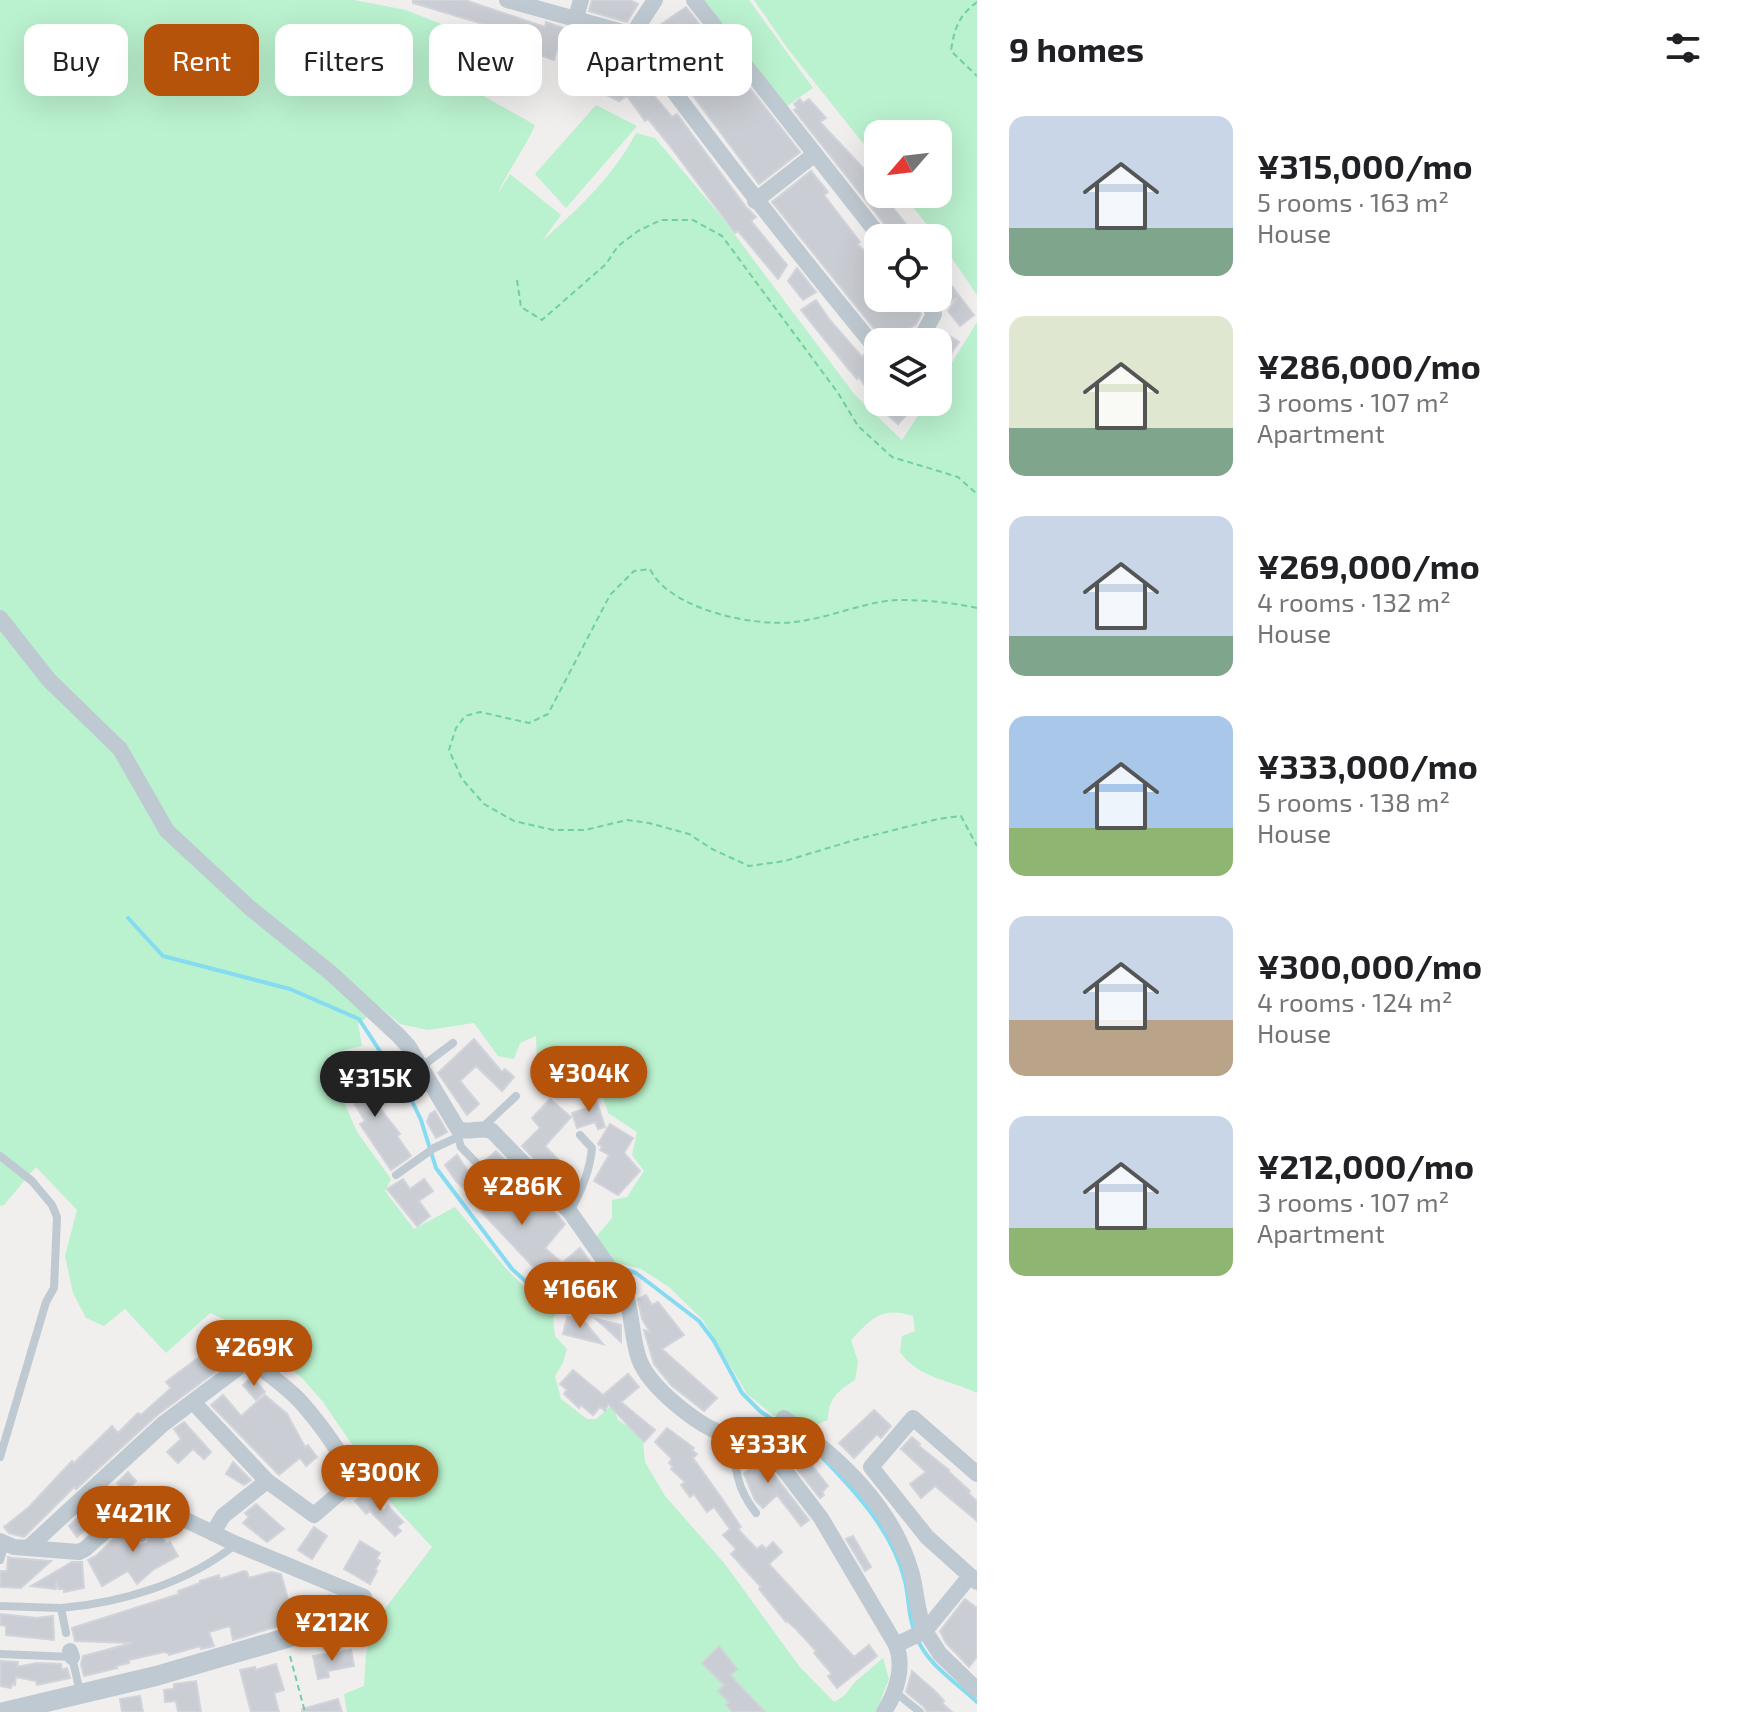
<!DOCTYPE html>
<html lang="en">
<head>
<meta charset="utf-8">
<style>
	:root { --surface:#fff; --page:#f2f2f2; --text:#202124; --muted:#757577; --accent:#b45309 }
	body { margin:0; font-family:"Exo 2",sans-serif; background:var(--page); color:var(--text); height:100vh; display:flex; flex-direction:column; font-size:30px; white-space:nowrap }
	* { box-sizing:border-box; margin:0 }
	p { font-size:26px; color:var(--muted) }
	.icon { flex:none; width:44px; height:44px; fill:none; stroke:currentColor; stroke-width:2; stroke-linecap:round; stroke-linejoin:round }
	.map { position:relative; flex:1; overflow:hidden }
	.sheet { display:flex; flex-direction:column; background:var(--surface); width:760px }
	.sheet>* { flex:none }
	.banner { position:absolute; left:24px; top:24px; width:760px; height:72px; display:flex; gap:16px }
	.needle { width:52px; rotate:242deg }
	.fabs { position:absolute; left:864px; top:120px; display:grid; gap:16px }
	.fabs a { display:grid; place-items:center; width:88px; height:88px; border-radius:16px; background:var(--surface); box-shadow:0 8px 32px #0002; font-size:40px }
	.price { position:absolute; translate:-50% -68px; padding:0 18px; border-radius:28px; background:var(--accent); color:#fff; font-size:26px; line-height:52px; filter:drop-shadow(0 2px 4px #0008) }
	.price::after { content:''; position:absolute; left:50%; top:48px; width:24px; height:18px; margin-left:-12px; background:inherit; clip-path:polygon(0 0,100% 0,50% 100%) }
	.price.active { background:#222; color:#fff }
	ul { padding:0; list-style:none }
	li { display:flex; align-items:center; gap:24px; height:200px; padding:0 32px }
	li span { display:grid; place-items:center; flex:none; width:224px; height:160px; border-radius:16px; color:#555 }
	li>.icon { margin-inline-start:auto }
	span .icon { width:96px; height:96px; fill:#fffc; stroke-width:1 }
	li b { font-size:34px }
	h2 { display:flex; justify-content:space-between; align-items:center; height:96px; padding:0 32px; font-size:34px }
	.pill { padding:0 28px; border-radius:16px; background:var(--surface); box-shadow:0 8px 32px #0002; font-size:28px; line-height:72px }
	.pill.active { background:var(--accent); color:#fff }
	main { display:flex; flex:1; min-height:0 }
	.map>svg:first-child { display:block }
</style>
</head>
<body>
<main>
<div class="map">
<svg width="977" height="1712" viewBox="0 0 977 1712">
	<rect width="100%" height="100%" fill="#f1eeee"/>
	<!-- green -->
	<g fill="#baf1ce">
		<path d="M 0,0 L 354,0 L 406,10 L 474,37 L 471,50 L 473,90 L 535,125 C 524,150 508,170 497,195 L 510,174 L 561,215 L 542,241 C 578,209 613,177 636,133 L 655,138 L 720,215 L 855,395 L 902,440 L 927,402 L 938,402 L 938,385 L 977,322 L 977,1393 C 950,1380 918,1378 900,1352 L 902,1336 L 915,1331 L 913,1316 C 882,1306 872,1318 851,1340 L 858,1362 L 855,1380 C 838,1391 828,1398 828,1420 L 818,1424 L 788,1427 L 747,1394 L 703,1320 L 669,1287 L 641,1269 L 614,1262 L 596,1237 L 612,1218 L 612,1200 L 627,1197 L 644,1171 L 632,1155 L 637,1132 L 608,1113 L 598,1081 L 566,1079 L 537,1060 L 536,1036 L 520,1043 L 514,1059 L 498,1056 L 474,1023 L 428,1030 L 400,1024 L 380,1007 L 358,1024 L 362,1046 L 340,1051 L 329,1067 L 357,1132 L 391,1179 L 385,1191 L 414,1229 L 455,1207 C 478,1233 501,1267 527,1289 C 537,1297 549,1300 559,1310 L 553,1318 L 555,1336 L 567,1349 L 563,1363 L 555,1376 L 561,1399 L 587,1419 L 596,1419 L 612,1405 L 618,1420 L 635,1431 L 643,1442 L 645,1462 L 665,1496 L 725,1564 L 799,1666 L 834,1702 L 844,1696 L 855,1682 L 883,1658 L 889,1679 L 876,1712 L 347,1712 L 344,1694 L 364,1686 L 366,1653 L 377,1619 L 432,1547 L 394,1506 L 323,1402 L 303,1379 L 237,1325 L 210,1313 L 166,1353 L 125,1309 L 104,1326 L 86,1318 L 73,1293 L 65,1256 L 77,1210 L 36,1167 L 4,1205 L 0,1206 Z"/>
		<path d="M 702,0 L 749,0 L 813,88 L 787,106 Z"/>
		<path d="M 754,0 L 977,0 L 977,295 L 938,238 L 902,194 L 938,194 L 938,134 L 878,134 L 878,162 L 788,49 Z"/>
		<path d="M 596,105 L 637,126 L 566,208 L 535,174 Z"/>
	</g>
	<g fill="none" stroke-linecap="round" stroke-linejoin="round">
		<!-- stream -->
		<g stroke="#85dbf0" stroke-width="4">
			<path d="M 128,918 L 163,956 L 290,989 L 359,1019 L 411,1099 L 421,1120 L 436,1168 L 512,1269 L 531,1286 L 551,1296 L 568,1295 L 583,1290 L 608,1273"/>
			<path d="M 617,1271 L 625,1269 L 636,1273 L 699,1321 L 714,1341 L 742,1393 L 760,1411 L 782,1426"/>
			<path d="M 823,1458 C 857,1493 893,1532 905,1581 C 909,1597 908,1614 914,1630"/>
			<path d="M 917,1638 C 927,1664 957,1683 977,1702"/>
		</g>
	</g>
	<!-- building -->
	<g fill="#cacdd3" stroke="#d1d4da" stroke-width="2">
		<path d="M 413,0 L 465,0 L 545,27 L 546,22 L 563,28 L 554,60 L 537,54 L 539,47 L 519,42 L 520,39 L 499,32 L 500,29 L 413,3 Z"/>
		<path d="M 592,0 L 630,0 L 638,4 L 627,22 L 589,11 Z"/>
		<path d="M 686,7 L 800,152 L 759,184 L 647,34 Z"/>
		<path d="M 606,40 L 621,52 L 620,56 L 623,54 L 641,68 L 652,82 L 645,85 L 672,117 L 677,114 L 746,207 L 756,217 L 751,221 L 787,265 L 778,279 L 738,231 L 735,233 L 667,142 L 648,119 L 645,121 L 627,96 L 619,101 L 566,75 Z"/>
		<path d="M 800,99 L 803,103 L 809,99 L 826,118 L 820,122 L 864,169 L 878,188 L 878,194 L 882,194 L 917,238 L 892,238 L 890,231 L 794,110 L 797,108 L 794,104 Z"/>
		<path d="M 811,171 L 828,192 L 824,195 L 860,242 L 857,244 L 874,260 L 872,262 L 878,269 L 878,298 L 901,298 L 908,308 L 915,303 L 921,314 L 916,324 L 895,338 L 898,342 L 885,342 L 772,202 Z"/>
		<path d="M 797,268 L 816,292 L 803,300 L 788,281 Z"/>
		<path d="M 938,268 L 974,315 L 960,326 L 948,311 L 957,298 L 945,306 L 938,298 Z"/>
		<path d="M 816,300 L 829,319 L 862,357 L 866,353 L 878,362 L 878,402 L 899,402 L 910,411 L 898,424 L 873,402 L 876,402 L 859,377 L 857,379 L 842,361 L 801,310 Z"/>
		<path d="M 939,329 L 959,342 L 938,372 L 938,342 L 931,342 Z"/>
		<path d="M 474,1039 L 502,1072 L 505,1069 L 514,1077 L 502,1091 L 476,1066 L 460,1081 L 479,1104 L 467,1115 L 438,1073 Z"/>
		<path d="M 351,1064 L 366,1090 L 370,1093 L 375,1089 L 385,1103 L 379,1107 L 400,1134 L 397,1136 L 411,1156 L 391,1170 L 360,1124 L 365,1121 L 336,1073 Z"/>
		<path d="M 594,1093 L 605,1127 L 598,1129 L 595,1122 L 577,1128 L 572,1113 L 588,1108 L 583,1098 Z"/>
		<path d="M 550,1099 L 571,1117 L 545,1146 L 569,1171 L 570,1175 L 562,1184 L 572,1192 L 569,1195 L 522,1146 L 540,1128 L 532,1118 Z"/>
		<path d="M 435,1111 L 447,1132 L 436,1138 L 427,1122 L 430,1114 Z"/>
		<path d="M 610,1124 L 633,1138 L 624,1153 L 640,1171 L 618,1195 L 594,1181 L 609,1155 L 600,1150 L 602,1147 L 598,1144 Z"/>
		<path d="M 496,1151 L 532,1189 L 521,1199 L 485,1161 Z"/>
		<path d="M 457,1155 L 470,1174 L 474,1171 L 518,1215 L 525,1215 L 542,1199 L 565,1224 L 545,1248 L 562,1263 L 580,1248 L 591,1263 L 570,1281 L 566,1282 L 559,1274 L 550,1285 L 535,1272 L 536,1270 L 478,1208 L 472,1200 L 474,1198 L 456,1181 L 445,1165 Z"/>
		<path d="M 403,1179 L 410,1189 L 424,1179 L 433,1191 L 419,1201 L 430,1216 L 417,1226 L 387,1189 Z"/>
		<path d="M 646,1295 L 652,1305 L 658,1302 L 684,1335 L 662,1349 L 717,1398 L 704,1411 L 671,1385 L 654,1364 L 644,1330 L 650,1332 L 642,1319 L 638,1299 Z"/>
		<path d="M 567,1317 L 584,1321 L 603,1344 L 563,1334 Z"/>
		<path d="M 596,1319 L 621,1325 L 621,1342 Z"/>
		<path d="M 226,1337 L 239,1354 L 156,1416 L 76,1489 L 74,1487 L 24,1537 L 9,1533 L 4,1527 L 29,1507 L 72,1461 L 74,1463 L 112,1426 L 118,1433 L 138,1413 L 141,1415 L 171,1388 L 166,1382 Z"/>
		<path d="M 573,1370 L 603,1395 L 628,1374 L 639,1387 L 621,1402 L 655,1430 L 644,1442 L 608,1404 L 605,1411 L 600,1407 L 593,1415 L 581,1405 L 579,1408 L 564,1394 L 567,1390 L 560,1384 Z"/>
		<path d="M 252,1377 L 265,1392 L 256,1400 L 243,1385 Z"/>
		<path d="M 223,1395 L 241,1416 L 265,1395 L 287,1414 L 305,1447 L 308,1445 L 317,1457 L 306,1466 L 300,1458 L 279,1475 L 211,1405 Z"/>
		<path d="M 874,1410 L 891,1426 L 881,1438 L 877,1434 L 854,1458 L 839,1443 Z"/>
		<path d="M 184,1422 L 211,1452 L 204,1459 L 193,1449 L 178,1463 L 167,1452 L 181,1439 L 174,1429 Z"/>
		<path d="M 667,1428 L 694,1448 L 692,1450 L 697,1454 L 693,1458 L 723,1500 L 741,1527 L 738,1529 L 747,1539 L 757,1549 L 762,1545 L 766,1549 L 773,1542 L 782,1552 L 769,1564 L 854,1657 L 869,1645 L 877,1656 L 837,1688 L 828,1676 L 832,1674 L 814,1653 L 816,1651 L 796,1629 L 787,1621 L 786,1622 L 759,1589 L 761,1587 L 731,1554 L 736,1549 L 723,1535 L 730,1529 L 714,1507 L 707,1512 L 694,1494 L 690,1497 L 681,1485 L 685,1482 L 671,1469 L 673,1467 L 669,1463 L 672,1459 L 655,1442 Z"/>
		<path d="M 912,1437 L 920,1444 L 919,1446 L 949,1470 L 948,1471 L 970,1491 L 968,1493 L 977,1501 L 977,1521 L 935,1486 L 921,1498 L 910,1484 L 926,1472 L 901,1449 Z"/>
		<path d="M 752,1446 L 809,1520 L 801,1526 L 777,1495 L 763,1508 L 755,1500 L 744,1474 L 750,1468 L 742,1457 L 745,1452 L 742,1448 Z"/>
		<path d="M 794,1455 L 803,1467 L 809,1462 L 828,1486 L 822,1492 L 824,1495 L 820,1498 L 789,1459 Z"/>
		<path d="M 233,1462 L 251,1480 L 244,1485 L 226,1474 Z"/>
		<path d="M 128,1472 L 136,1481 L 125,1491 L 117,1483 Z"/>
		<path d="M 367,1491 L 384,1511 L 388,1506 L 403,1522 L 397,1527 L 401,1531 L 395,1536 L 370,1511 L 366,1514 L 355,1501 Z"/>
		<path d="M 100,1497 L 109,1507 L 77,1537 L 69,1526 Z"/>
		<path d="M 256,1504 L 284,1529 L 267,1542 L 243,1523 L 249,1517 L 245,1513 Z"/>
		<path d="M 142,1513 L 162,1522 L 157,1527 L 166,1544 L 170,1542 L 178,1556 L 154,1569 L 137,1584 L 128,1571 L 102,1586 L 88,1560 L 96,1556 L 125,1528 L 139,1544 L 147,1543 L 148,1534 L 135,1519 Z"/>
		<path d="M 314,1527 L 327,1536 L 312,1559 L 298,1550 Z"/>
		<path d="M 853,1536 L 871,1567 L 865,1571 L 846,1539 Z"/>
		<path d="M 360,1541 L 380,1553 L 376,1559 L 380,1561 L 375,1570 L 377,1571 L 370,1584 L 344,1569 Z"/>
		<path d="M 8,1557 L 13,1558 L 51,1561 L 21,1588 L 0,1587 L 0,1571 L 7,1571 Z"/>
		<path d="M 72,1562 L 82,1562 L 84,1588 L 64,1592 L 64,1589 L 59,1589 L 56,1581 L 56,1589 L 31,1586 Z"/>
		<path d="M 244,1571 L 247,1572 L 249,1578 L 271,1572 L 281,1574 L 290,1606 L 330,1595 L 337,1598 L 340,1607 L 233,1640 L 230,1626 L 209,1632 L 214,1646 L 201,1649 L 200,1646 L 169,1655 L 168,1653 L 164,1652 L 129,1660 L 129,1663 L 116,1666 L 117,1668 L 84,1676 L 81,1664 L 83,1656 L 132,1643 L 75,1641 L 72,1628 L 179,1594 L 178,1591 L 200,1583 L 200,1581 L 219,1575 L 220,1579 Z"/>
		<path d="M 965,1599 L 977,1608 L 977,1657 L 969,1667 L 946,1643 L 940,1631 Z"/>
		<path d="M 0,1614 L 37,1618 L 53,1616 L 54,1640 L 6,1635 L 6,1626 L 0,1625 Z"/>
		<path d="M 719,1646 L 737,1669 L 730,1675 L 765,1712 L 733,1712 L 726,1705 L 729,1702 L 718,1691 L 724,1685 L 702,1663 Z"/>
		<path d="M 351,1650 L 354,1666 L 328,1671 L 329,1677 L 318,1679 L 313,1656 Z"/>
		<path d="M 0,1661 L 18,1662 L 17,1667 L 37,1663 L 61,1664 L 62,1670 L 67,1668 L 70,1678 L 37,1685 L 36,1681 L 16,1677 L 15,1685 L 12,1684 L 11,1688 L 0,1686 Z"/>
		<path d="M 276,1664 L 284,1690 L 274,1693 L 279,1712 L 251,1712 L 240,1670 L 255,1667 L 255,1670 Z"/>
		<path d="M 912,1671 L 936,1692 L 944,1701 L 942,1703 L 952,1712 L 927,1712 L 924,1707 L 906,1692 Z"/>
		<path d="M 196,1681 L 201,1712 L 178,1712 L 176,1701 L 165,1702 L 164,1690 L 174,1689 L 174,1684 Z"/>
		<path d="M 140,1696 L 143,1712 L 122,1712 L 120,1699 Z"/>
		<path d="M 338,1699 L 342,1712 L 302,1712 L 302,1709 Z"/>
	</g>
	<g fill="none" stroke-linecap="round" stroke-linejoin="round">
		<!-- path -->
		<g stroke="#70d09f" stroke-width="2" stroke-dasharray="6 4" stroke-linecap="butt">
			<path d="M 977,2 C 959,15 954,29 951,51 L 977,76"/>
			<path d="M 517,280 L 521,307 L 542,320 L 606,264 L 618,246 L 638,231 L 661,220 L 693,220 L 722,236 L 838,393 L 858,426 L 892,457 L 958,477 L 977,494"/>
			<path d="M 977,608 C 950,602 924,600 897,600 C 867,601 826,619 794,622 C 753,627 669,609 650,569 L 634,571 L 610,595 L 548,714 L 529,723 L 480,712 L 465,716 L 456,728 L 449,750 L 462,779 L 484,804 L 514,821 L 553,830 L 585,830 L 627,820 L 649,823 L 689,834 L 712,849 L 749,866 L 785,861 L 858,839 L 938,819 L 961,816 L 977,846"/>
			<path d="M 290,1656 L 305,1712"/>
		</g>
		<!-- service -->
		<g stroke="#bec9d1" stroke-width="8">
			<path d="M 421,1067 L 453,1043"/>
			<path d="M 389,1090 L 419,1089 L 430,1085"/>
			<path d="M 483,1127 L 516,1096"/>
			<path d="M 460,1131 L 458,1137 L 461,1147 L 521,1209 L 544,1187"/>
			<path d="M 0,1156 L 32,1181 L 52,1205 L 57,1217 L 54,1288 L 46,1302 L 0,1457"/>
			<path d="M 396,1175 L 434,1148 L 458,1137"/>
			<path d="M 570,1211 C 581,1192 590,1170 592,1148 L 580,1135"/>
			<path d="M 735,1436 C 733,1466 737,1489 756,1513"/>
			<path d="M 123,1515 L 142,1538"/>
			<path d="M 0,1560 L 5,1543"/>
			<path d="M 0,1606 L 61,1608"/>
			<path d="M 66,1633 L 61,1608 C 121,1603 188,1583 236,1544"/>
			<path d="M 0,1654 L 72,1657 L 80,1692"/>
			<path d="M 895,1692 L 920,1712"/>
		</g>
		<!-- minor -->
		<g stroke="#bec9d1" stroke-width="16">
			<path d="M 507,0 L 626,33 L 634,32"/>
			<path d="M 655,0 L 634,32 C 638,52 665,79 678,97 C 743,184 810,268 878,351"/>
			<path d="M 694,0 L 881,238"/>
			<path d="M 575,20 L 581,0"/>
			<path d="M 755,201 L 815,154"/>
			<path d="M 919,342 L 934,314 L 925,298"/>
			<path d="M 0,618 L 49,680 L 120,749 L 167,831 L 250,908 L 332,974 L 398,1035 L 409,1047 L 458,1129 C 468,1134 480,1126 492,1131 L 570,1212 L 623,1287 C 632,1306 631,1337 639,1359 C 649,1387 698,1426 726,1435 C 736,1438 747,1434 757,1436 L 766,1446 L 821,1518 L 896,1645 L 925,1631 C 916,1611 917,1591 911,1571 C 891,1504 838,1457 784,1418"/>
			<path d="M 977,1474 L 913,1418 L 871,1467 L 927,1537 L 977,1582"/>
			<path d="M 213,1533 L 223,1516 L 267,1481"/>
			<path d="M 0,1541 L 14,1547 L 79,1552 L 85,1549 L 138,1502 L 148,1502 L 236,1544 L 364,1597 L 366,1605 L 363,1611"/>
			<path d="M 28,1548 L 163,1424 L 243,1364 L 255,1363 C 270,1376 287,1387 300,1401 C 315,1418 350,1461 351,1483 L 314,1515 L 267,1481 L 194,1403"/>
			<path d="M 970,1576 L 925,1631 L 940,1654 L 977,1690"/>
			<path d="M 70,1651 L 72,1657"/>
			<path d="M 884,1712 C 896,1693 905,1667 896,1645"/>
		</g>
		<!-- tertiary -->
		<path stroke="#bec9d1" stroke-width="20" d="M 4,1712 L 156,1676 L 352,1619 L 363,1611"/>
	</g>
</svg>
<div class="fabs">
<a><svg class="needle" viewBox="-14 -14 28 28"><path d="M0-13l5 13h-10z" fill="#e53935"/><path d="M0 13l5-13h-10z" fill="#757577"/></svg></a>
<a><svg class="icon" aria-label="locate" viewBox="0 0 24 24"><circle cx="12" cy="12" r="6"/><path d="M12 2v4M12 18v4M2 12h4M18 12h4"/></svg></a>
<a><svg class="icon" aria-label="layers" viewBox="0 0 24 24"><path d="M12 4l9 5-9 5-9-5zM3 14l9 5 9-5"/></svg></a>
</div>
<b class="price" style="left:589px;top:1114px">¥304K</b>
<b class="price active" style="left:375px;top:1119px">¥315K</b>
<b class="price" style="left:522px;top:1227px">¥286K</b>
<b class="price" style="left:580px;top:1330px">¥166K</b>
<b class="price" style="left:254px;top:1388px">¥269K</b>
<b class="price" style="left:768px;top:1485px">¥333K</b>
<b class="price" style="left:380px;top:1513px">¥300K</b>
<b class="price" style="left:133px;top:1554px">¥421K</b>
<b class="price" style="left:332px;top:1663px">¥212K</b>
<div class="banner">
<a class="pill">Buy</a>
<a class="pill active">Rent</a>
<a class="pill">Filters</a>
<a class="pill">New</a>
<a class="pill">Apartment</a>
</div>
</div>
<section class="sheet">
<h2>9 homes<svg class="icon" aria-label="filters" viewBox="0 0 24 24"><path d="M4 7h16M4 17h16"/><circle cx="9" cy="7" r="2"/><circle cx="15" cy="17" r="2"/></svg></h2>
<ul>
<li><span style="background:linear-gradient(#c9d6e8 70%,#7fa58c 0)"><svg class="icon" aria-label="home" viewBox="0 0 24 24"><path d="M3 11l9-7 9 7M6 9v11h12V9"/></svg></span><div><b>¥315,000/mo</b><p>5 rooms · 163 m²</p><p>House</p></div></li>
<li><span style="background:linear-gradient(#dfe7d0 70%,#7fa58c 0)"><svg class="icon" aria-label="home" viewBox="0 0 24 24"><path d="M3 11l9-7 9 7M6 9v11h12V9"/></svg></span><div><b>¥286,000/mo</b><p>3 rooms · 107 m²</p><p>Apartment</p></div></li>
<li><span style="background:linear-gradient(#c9d6e8 75%,#7fa58c 0)"><svg class="icon" aria-label="home" viewBox="0 0 24 24"><path d="M3 11l9-7 9 7M6 9v11h12V9"/></svg></span><div><b>¥269,000/mo</b><p>4 rooms · 132 m²</p><p>House</p></div></li>
<li><span style="background:linear-gradient(#a9c7e8 70%,#8fb573 0)"><svg class="icon" aria-label="home" viewBox="0 0 24 24"><path d="M3 11l9-7 9 7M6 9v11h12V9"/></svg></span><div><b>¥333,000/mo</b><p>5 rooms · 138 m²</p><p>House</p></div></li>
<li><span style="background:linear-gradient(#c9d6e8 65%,#b9a48a 0)"><svg class="icon" aria-label="home" viewBox="0 0 24 24"><path d="M3 11l9-7 9 7M6 9v11h12V9"/></svg></span><div><b>¥300,000/mo</b><p>4 rooms · 124 m²</p><p>House</p></div></li>
<li><span style="background:linear-gradient(#c9d6e8 70%,#8fb573 0)"><svg class="icon" aria-label="home" viewBox="0 0 24 24"><path d="M3 11l9-7 9 7M6 9v11h12V9"/></svg></span><div><b>¥212,000/mo</b><p>3 rooms · 107 m²</p><p>Apartment</p></div></li>
</ul>
</section>
</main>
</body>
</html>
